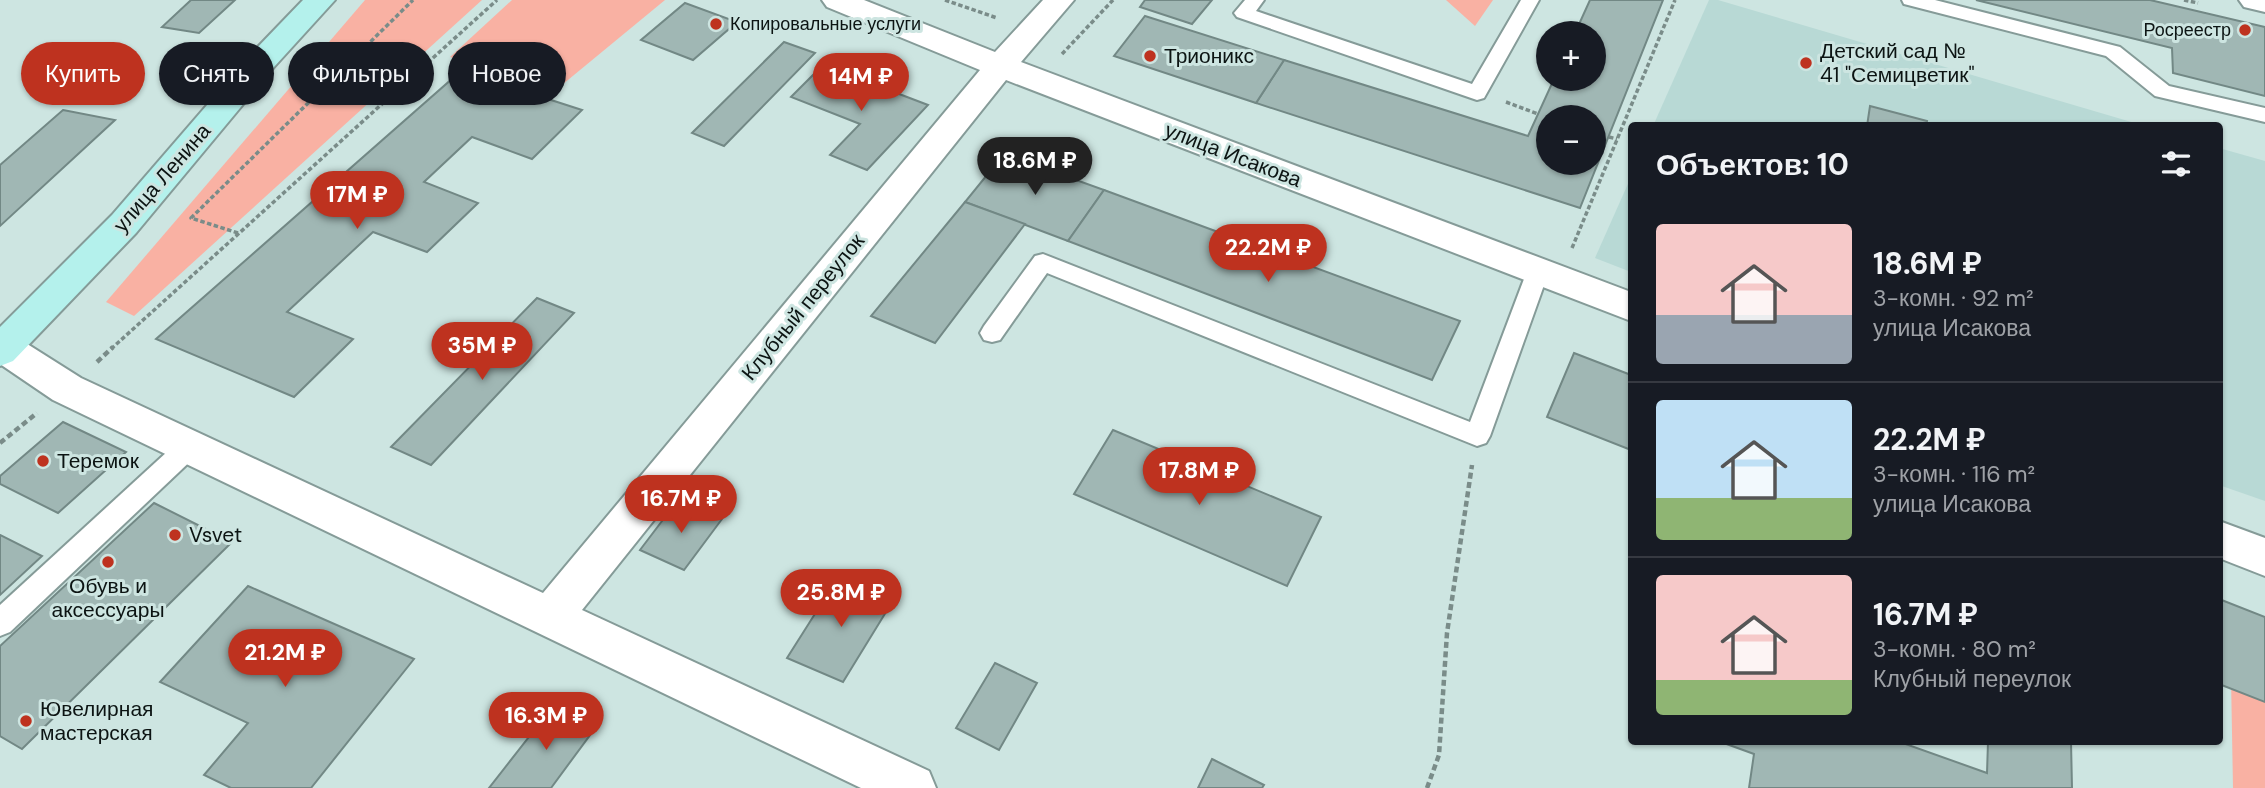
<!DOCTYPE html>
<html lang="ru">
<head>
<meta charset="utf-8">
<style>
	:root { --surface:#171b24; --page:#20242c; --text:#f1f3f6; --muted:#9ea1a6; --line:#363941; --accent:#be321f }
	body { margin:0; font-family:"DM Sans",sans-serif; background:var(--page); color:var(--text); height:100vh; display:flex; flex-direction:column; font-size:26px; white-space:nowrap }
	* { box-sizing:border-box; margin:0 }
	p { font-size:23px; color:var(--muted) }
	.icon { flex:none; width:38px; height:38px; fill:none; stroke:currentColor; stroke-width:2; stroke-linecap:round; stroke-linejoin:round }
	.map { position:relative; flex:1; overflow:hidden }
	.side { position:absolute; left:1628px; top:122px; width:595px; height:623px; display:flex; flex-direction:column; background:var(--surface); border-radius:7px; box-shadow:0 2px 5px #0004 }
	.side>* { flex:none }
	.banner { position:absolute; left:21px; top:42px; width:665px; height:63px; display:flex; gap:14px }
	.fabs { position:absolute; left:1536px; top:21px; display:grid; gap:14px }
	.fabs a { display:grid; place-items:center; width:70px; height:70px; border-radius:50%; background:var(--surface); box-shadow:0 2px 5px #0004; font-size:35px }
	.price { position:absolute; translate:-50% -60px; padding:0 16px; border-radius:24px; background:var(--accent); color:#fff; font-size:23px; line-height:46px; filter:drop-shadow(0 2px 4px #0008) }
	.price::after { content:''; position:absolute; left:50%; top:42px; width:21px; height:16px; margin-left:-10px; background:inherit; clip-path:polygon(0 0,100% 0,50% 100%) }
	.price.on { background:#222; color:#fff }
	ul { padding:0; list-style:none }
	li { display:flex; align-items:center; gap:21px; height:175px; padding:0 28px }
	li+li { border-top:2px solid var(--line) }
	li span { display:grid; place-items:center; flex:none; width:196px; height:140px; border-radius:7px; color:#555 }
	li>.icon { margin-inline-start:auto }
	span .icon { width:84px; height:84px; fill:#fffc; stroke-width:1 }
	li b { font-size:30px }
	h2 { display:flex; justify-content:space-between; align-items:center; height:84px; padding:0 28px; font-size:30px }
	.chip { padding:0 24px; border-radius:32px; background:var(--surface); box-shadow:0 2px 5px #0004; font-size:24px; line-height:63px }
	.chip.on { background:var(--accent); color:#fff }
	.map>svg:first-child { display:block }
</style>
</head>
<body>
<div class="map">
<svg width="2265" height="788" viewBox="0 0 2265 788">
	<rect width="100%" height="100%" fill="#cde5e1"/>
	<!-- built -->
	<g fill="#b8d9d5">
		<path d="M 1709,0 L 1718,0 L 2145,126 L 1653,126 Z"/>
		<path d="M 2219,148 L 2265,161 L 2265,501 L 2219,485 Z"/>
		<path d="M 1631,177 L 1631,272 L 1595,258 Z"/>
	</g>
	<!-- green -->
	<g fill="#f9b1a3">
		<path d="M 365,0 L 482,0 L 134,316 L 106,302 Z"/>
		<path d="M 512,0 L 665,0 L 557,89 L 450,57 Z"/>
		<path d="M 1446,0 L 1493,0 L 1475,26 Z"/>
		<path d="M 2231,677 L 2265,690 L 2265,788 L 2233,788 Z"/>
	</g>
	<!-- building -->
	<g fill="#a0b7b4" stroke="#728885" stroke-width="2" fill-rule="evenodd">
		<path d="M 191,0 L 235,0 L 199,33 L 162,27 Z"/>
		<path d="M 1145,0 L 1212,0 L 1192,24 L 1140,7 Z"/>
		<path d="M 1590,0 L 1663,0 L 1580,208 L 1256,103 L 1284,60 L 1528,136 L 1554,79 L 1594,79 L 1594,33 L 1575,33 ZM 1549,117 L 1594,117 L 1594,163 L 1549,163 Z"/>
		<path d="M 1976,0 L 2150,0 L 2265,27 L 2265,96 L 2173,73 L 2172,48 Z"/>
		<path d="M 685,3 L 737,22 L 693,60 L 641,40 Z"/>
		<path d="M 1145,16 L 1284,60 L 1256,103 L 1114,56 Z"/>
		<path d="M 784,42 L 815,53 L 724,146 L 692,133 Z"/>
		<path d="M 823,65 L 928,105 L 867,170 L 830,155 L 860,124 L 791,97 Z"/>
		<path d="M 461,71 L 582,110 L 532,159 L 472,137 L 424,182 L 478,203 L 427,252 L 373,232 L 287,312 L 353,339 L 294,397 L 156,339 Z"/>
		<path d="M 1870,106 L 1927,121 L 1926,126 L 1867,126 Z"/>
		<path d="M 63,110 L 115,120 L 0,226 L 0,165 Z"/>
		<path d="M 1004,154 L 1104,190 L 1068,241 L 965,202 Z"/>
		<path d="M 1104,190 L 1460,321 L 1432,380 L 1068,241 Z"/>
		<path d="M 965,202 L 1025,224 L 935,343 L 871,316 Z"/>
		<path d="M 537,298 L 574,313 L 431,465 L 391,447 Z"/>
		<path d="M 1574,353 L 1631,375 L 1631,450 L 1547,417 Z"/>
		<path d="M 63,422 L 126,452 L 58,513 L 0,484 L 0,476 Z"/>
		<path d="M 1113,430 L 1321,517 L 1287,586 L 1074,494 Z"/>
		<path d="M 678,500 L 722,519 L 684,570 L 640,550 Z"/>
		<path d="M 154,503 L 232,542 L 22,749 L 0,736 L 0,646 Z"/>
		<path d="M 0,535 L 42,556 L 0,595 Z"/>
		<path d="M 839,576 L 894,599 L 843,682 L 787,658 Z"/>
		<path d="M 248,586 L 414,659 L 311,788 L 231,788 L 204,775 L 248,723 L 160,682 Z"/>
		<path d="M 2219,599 L 2265,617 L 2265,702 L 2219,684 Z"/>
		<path d="M 995,663 L 1037,683 L 999,750 L 956,728 Z"/>
		<path d="M 554,705 L 596,727 L 551,788 L 489,788 Z"/>
		<path d="M 1721,742 L 1900,742 L 1987,773 L 1988,742 L 2071,742 L 2072,788 L 1749,788 L 1754,754 Z"/>
		<path d="M 1212,759 L 1264,785 L 1262,788 L 1198,788 Z"/>
	</g>
	<g fill="none" stroke-linecap="round" stroke-linejoin="round">
		<defs>
			<g id="lane">
				<path d="M 1245,0 L 1264,0 L 1256,11 L 1472,84 L 1521,0 L 1539,0 L 1484,98 L 1477,100 L 1237,17 L 1234,13 Z"/>
				<path d="M 1902,0 L 1935,0 L 2120,47 L 2169,86 L 2265,108 L 2265,122 L 2155,96 L 2106,56 L 1904,4 Z"/>
				<path d="M 1043,254 L 1470,422 L 1527,271 L 1530,265 L 1538,262 L 1546,265 L 1549,271 L 1490,436 L 1486,443 L 1477,446 L 1047,273 L 1000,340 L 992,342 L 984,340 L 980,333 L 984,326 L 1035,256 Z"/>
				<path d="M 189,436 L 198,440 L 202,447 L 198,454 L 10,632 L 0,636 L 0,605 L 180,440 Z"/>
			</g>
			<g id="street">
				<path d="M 822,0 L 864,0 L 995,52 L 1043,0 L 1074,0 L 1021,62 L 1631,292 L 1631,321 L 1006,80 L 582,610 L 929,771 L 936,788 L 861,788 L 53,400 L 0,364 L 0,330 L 13,335 L 81,378 L 543,593 L 980,70 L 827,7 Z"/>
				<path d="M 2239,0 L 2265,0 L 2265,12 L 2244,7 Z"/>
				<path d="M 2219,521 L 2265,538 L 2265,576 L 2219,558 Z"/>
			</g>
			<path id="secondary" d="M 303,0 L 335,0 L 274,67 L 136,233 L 13,361 L 0,366 L 0,327 L 112,215 L 252,53 Z"/>
		</defs>
		<!-- lane casing -->
		<use href="#lane" stroke="#859b98" stroke-width="4"/>
		<!-- street casing -->
		<use href="#street" stroke="#859b98" stroke-width="4"/>
		<!-- secondary casing -->
		<use href="#secondary" stroke="#859b98" stroke-width="4"/>
		<!-- path-far1 -->
		<g stroke="#7a8c89" stroke-width="3.5" stroke-dasharray="4.5 2.5" stroke-linecap="butt">
			<path d="M 945,0 L 997,18"/>
			<path d="M 2184,0 L 2198,3"/>
			<path d="M 1062,54 L 1113,0"/>
			<path d="M 1506,102 L 1538,114"/>
			<path d="M 1609,137 L 1617,139"/>
			<path d="M 238,233 L 191,218 L 413,0"/>
			<path d="M 1572,248 L 1675,0"/>
			<path d="M 111,349 L 497,0"/>
		</g>
		<!-- path -->
		<g stroke="#7a8c89" stroke-width="4.5" stroke-dasharray="6 3.5" stroke-linecap="butt">
			<path d="M 97,362 L 113,347"/>
			<path d="M 0,443 L 37,413"/>
			<path d="M 1427,788 L 1439,755 L 1447,633 L 1472,465"/>
		</g>
		<!-- lane -->
		<use href="#lane" fill="#fff" fill-rule="evenodd"/>
		<!-- street -->
		<use href="#street" fill="#fff" fill-rule="evenodd"/>
		<!-- secondary -->
		<use href="#secondary" fill="#b4f1ec" fill-rule="evenodd"/>
	</g>
	<!-- markers -->
	<g fill="#be321f" stroke="#cde5e1" stroke-width="2.5">
		<circle cx="716" cy="24" r="7"/>
		<circle cx="2245" cy="30" r="7"/>
		<circle cx="1150" cy="56" r="7"/>
		<circle cx="1806" cy="63" r="7"/>
		<circle cx="43" cy="461" r="7"/>
		<circle cx="175" cy="535" r="7"/>
		<circle cx="108" cy="562" r="7"/>
		<circle cx="26" cy="721" r="7"/>
	</g>
	<g text-anchor="middle" dominant-baseline="central" stroke-width="6" stroke-linejoin="round" paint-order="stroke">
		<!-- far-poi labels -->
		<g font-size="18" fill="#0c1413" stroke="#cde5e1" text-anchor="start">
			<text x="730" y="24">Копировальные услуги</text>
			<text x="2231" y="30" text-anchor="end">Росреестр</text>
		</g>
		<!-- poi labels -->
		<g font-size="21" fill="#0c1413" stroke="#cde5e1" text-anchor="start">
			<text x="1820" y="51">Детский сад №<tspan x="1820" dy="24">41 "Семицветик"</tspan></text>
			<text x="1164" y="56">Трионикс</text>
			<text x="57" y="461">Теремок</text>
			<text x="189" y="535">Vsvet</text>
			<text x="108" y="586" text-anchor="middle">Обувь и<tspan x="108" dy="24">аксессуары</tspan></text>
			<text x="40" y="709">Ювелирная<tspan x="40" dy="24">мастерская</tspan></text>
		</g>
		<!-- street labels -->
		<g font-size="21" fill="#0c1413" stroke="#cde5e1">
			<text transform="translate(1233 155) rotate(21)">улица Исакова</text>
			<text transform="translate(162 178) rotate(-49)">улица Ленина</text>
			<text transform="translate(803 307) rotate(-51)">Клубный переулок</text>
		</g>
	</g>
</svg>
<div class="fabs">
<a>+</a>
<a>−</a>
</div>
<b class="price" style="left:861px;top:113px">14M ₽</b>
<b class="price on" style="left:1035px;top:197px">18.6M ₽</b>
<b class="price" style="left:357px;top:231px">17M ₽</b>
<b class="price" style="left:1268px;top:284px">22.2M ₽</b>
<b class="price" style="left:482px;top:382px">35M ₽</b>
<b class="price" style="left:1199px;top:507px">17.8M ₽</b>
<b class="price" style="left:681px;top:535px">16.7M ₽</b>
<b class="price" style="left:841px;top:629px">25.8M ₽</b>
<b class="price" style="left:285px;top:689px">21.2M ₽</b>
<b class="price" style="left:546px;top:752px">16.3M ₽</b>
<div class="banner">
<a class="chip on">Купить</a>
<a class="chip">Снять</a>
<a class="chip">Фильтры</a>
<a class="chip">Новое</a>
</div>
<section class="side">
<h2>Объектов: 10<svg class="icon" aria-label="filters" viewBox="0 0 24 24"><path d="M4 7h16M4 17h16"/><circle cx="9" cy="7" r="2"/><circle cx="15" cy="17" r="2"/></svg></h2>
<ul>
<li><span style="background:linear-gradient(#f6c9c9 65%,#9aa5b1 0)"><svg class="icon" aria-label="home" viewBox="0 0 24 24"><path d="M3 11l9-7 9 7M6 9v11h12V9"/></svg></span><div><b>18.6M ₽</b><p>3-комн. · 92 m²</p><p>улица Исакова</p></div></li>
<li><span style="background:linear-gradient(#bfe0f5 70%,#8fb573 0)"><svg class="icon" aria-label="home" viewBox="0 0 24 24"><path d="M3 11l9-7 9 7M6 9v11h12V9"/></svg></span><div><b>22.2M ₽</b><p>3-комн. · 116 m²</p><p>улица Исакова</p></div></li>
<li><span style="background:linear-gradient(#f6c9c9 75%,#8fb573 0)"><svg class="icon" aria-label="home" viewBox="0 0 24 24"><path d="M3 11l9-7 9 7M6 9v11h12V9"/></svg></span><div><b>16.7M ₽</b><p>3-комн. · 80 m²</p><p>Клубный переулок</p></div></li>
</ul>
</section>
</div>
</body>
</html>
